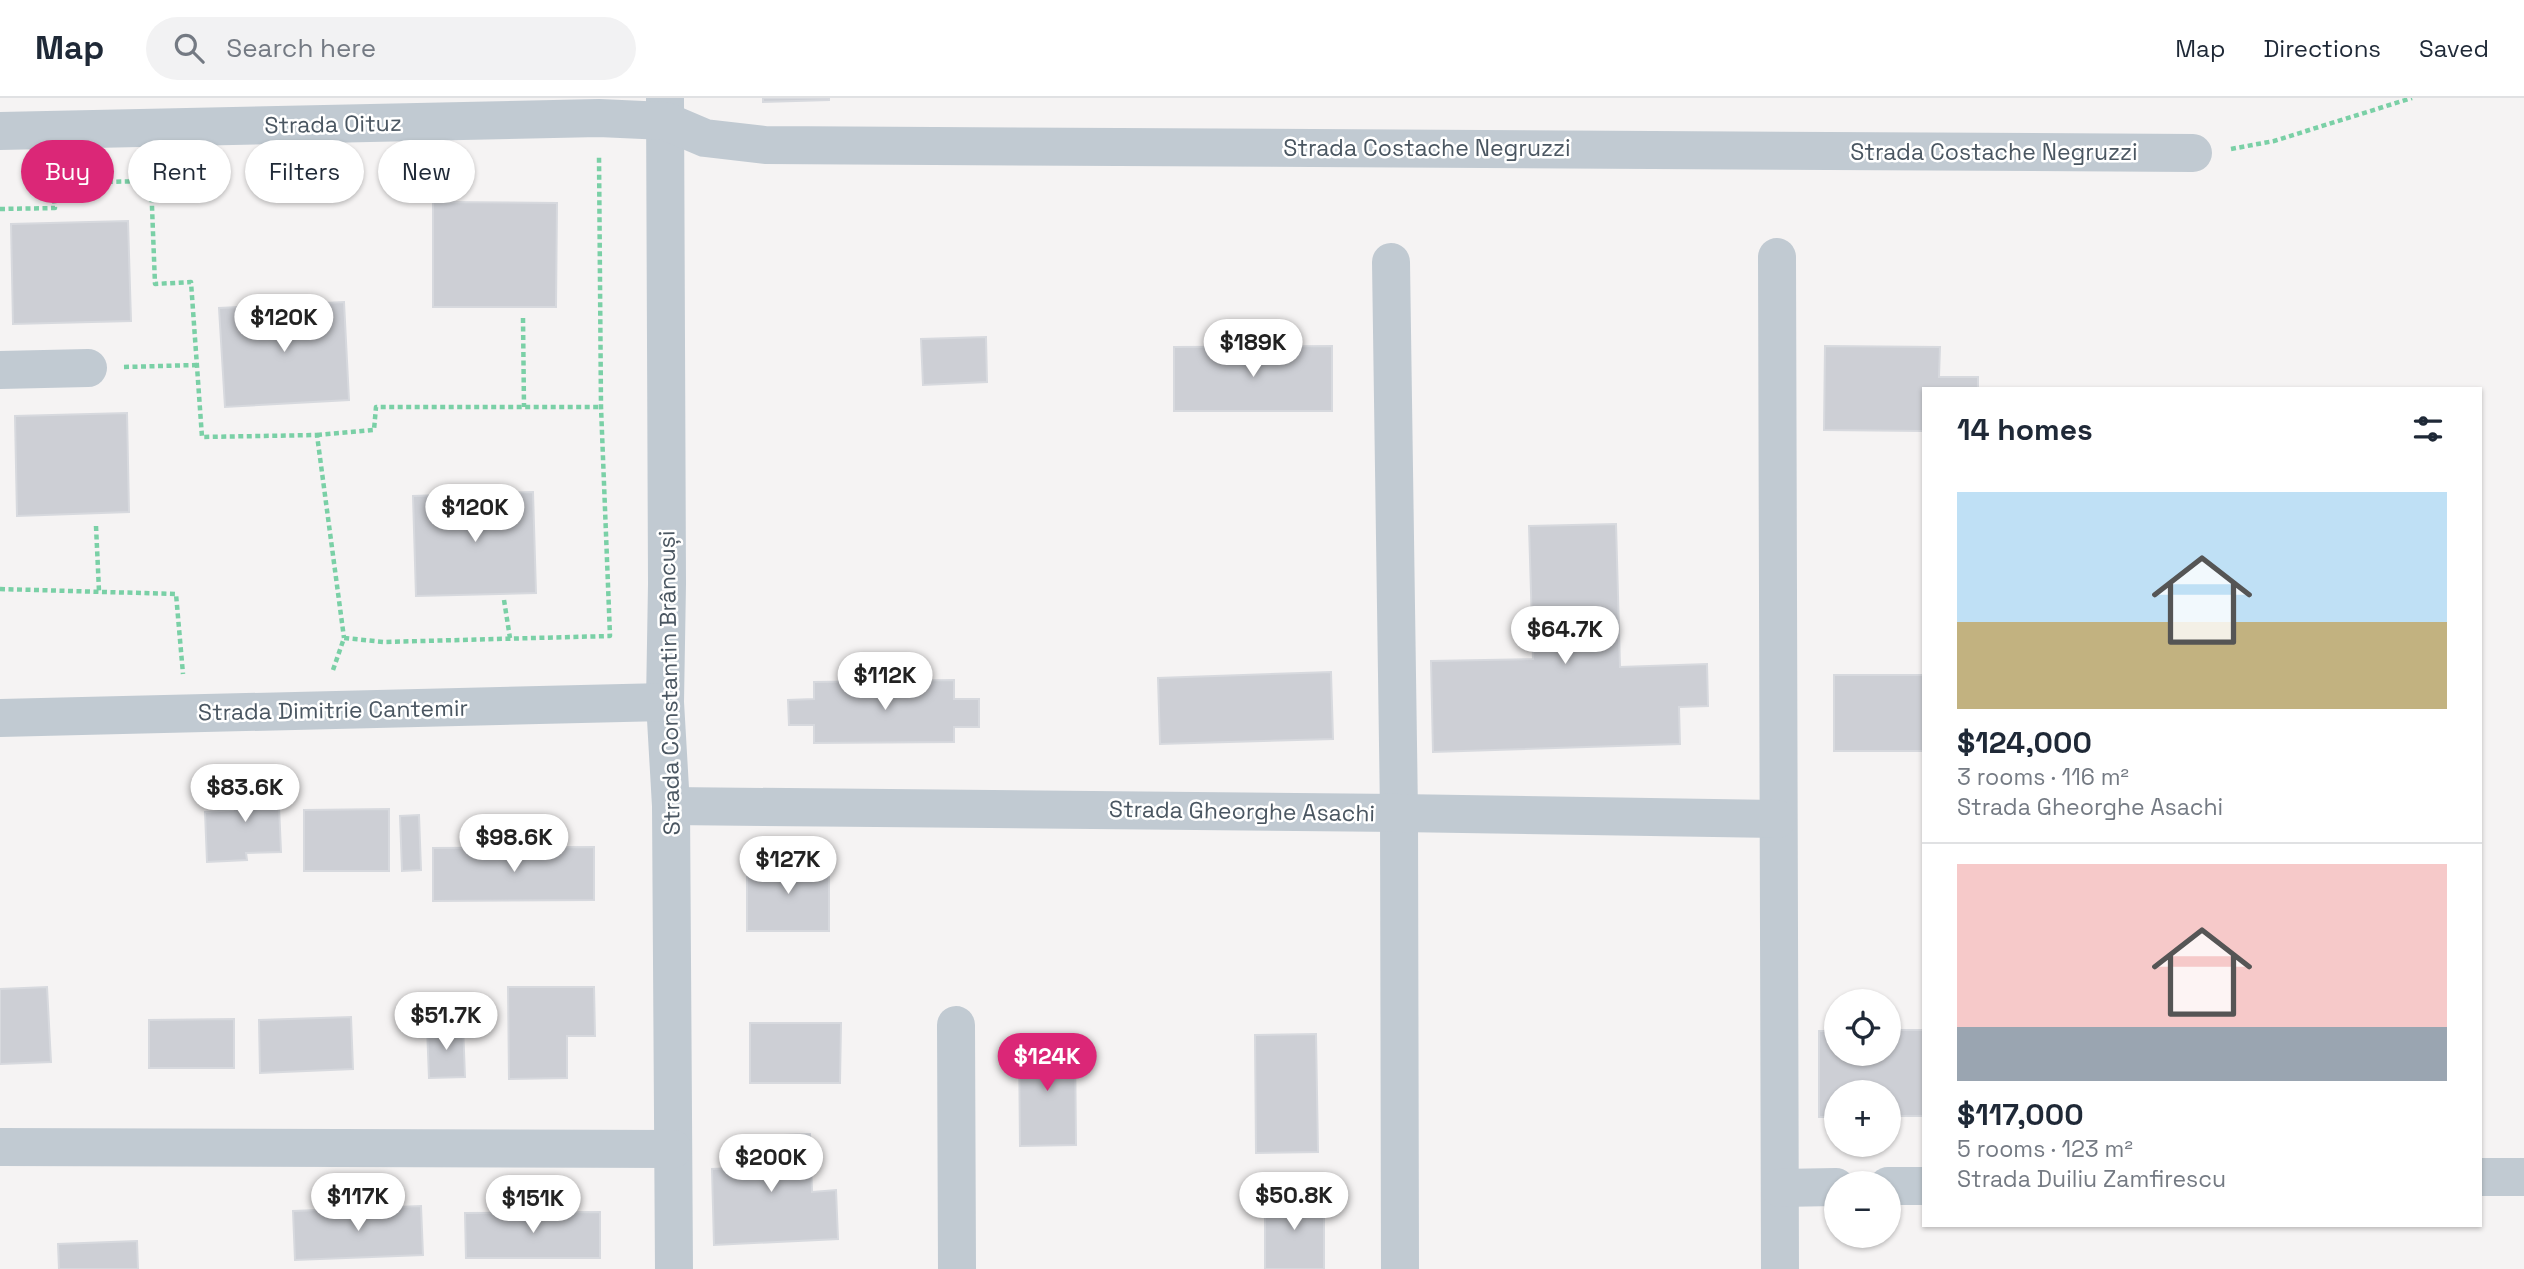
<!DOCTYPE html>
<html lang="en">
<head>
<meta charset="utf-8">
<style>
	:root { --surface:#fff; --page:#f2f2f3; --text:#1f2937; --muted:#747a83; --line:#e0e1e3; --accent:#db2777 }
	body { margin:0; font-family:"Space Grotesk",sans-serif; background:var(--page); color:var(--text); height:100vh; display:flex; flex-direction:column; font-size:26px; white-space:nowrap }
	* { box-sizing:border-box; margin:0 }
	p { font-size:23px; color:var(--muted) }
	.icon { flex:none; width:38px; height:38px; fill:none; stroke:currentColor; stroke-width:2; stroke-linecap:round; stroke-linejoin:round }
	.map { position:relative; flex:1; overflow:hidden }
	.details { position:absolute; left:1922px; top:289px; width:560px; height:840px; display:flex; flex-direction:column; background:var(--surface); border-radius:0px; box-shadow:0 2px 5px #0004 }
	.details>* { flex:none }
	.banner { position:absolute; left:21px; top:42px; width:665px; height:63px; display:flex; gap:14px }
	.fabs { position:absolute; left:1824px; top:891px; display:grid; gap:14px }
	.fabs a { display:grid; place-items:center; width:77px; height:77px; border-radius:50%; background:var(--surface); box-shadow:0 2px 5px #0004; font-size:35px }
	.price { position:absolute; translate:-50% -60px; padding:0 16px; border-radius:24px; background:#fff; color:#222; font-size:23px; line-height:46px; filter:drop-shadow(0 2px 4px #0008) }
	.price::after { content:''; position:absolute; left:50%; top:42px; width:21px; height:16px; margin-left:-10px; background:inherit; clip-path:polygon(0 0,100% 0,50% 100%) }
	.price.selected { background:var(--accent); color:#fff }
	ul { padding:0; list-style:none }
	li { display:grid; align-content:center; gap:14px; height:371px; padding:0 35px }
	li+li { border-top:2px solid var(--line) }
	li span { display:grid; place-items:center; height:217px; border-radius:0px; color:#555 }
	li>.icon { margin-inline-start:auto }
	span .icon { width:126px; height:126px; fill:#fffc; stroke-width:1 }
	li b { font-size:30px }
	h2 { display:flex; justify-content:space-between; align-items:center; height:84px; padding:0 35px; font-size:30px }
	.tag { padding:0 24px; border-radius:32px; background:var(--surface); box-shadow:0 2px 5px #0004; font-size:24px; line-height:63px }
	.tag.selected { background:var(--accent); color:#fff }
	header { display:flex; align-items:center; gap:42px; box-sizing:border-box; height:98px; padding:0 35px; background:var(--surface); border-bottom:2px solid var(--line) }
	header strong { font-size:33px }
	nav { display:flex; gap:38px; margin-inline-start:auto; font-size:24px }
	.search { width:490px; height:63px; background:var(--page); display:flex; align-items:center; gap:18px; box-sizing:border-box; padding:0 24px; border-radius:38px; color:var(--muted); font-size:26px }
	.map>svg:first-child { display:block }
</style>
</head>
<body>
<header>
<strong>Map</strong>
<div class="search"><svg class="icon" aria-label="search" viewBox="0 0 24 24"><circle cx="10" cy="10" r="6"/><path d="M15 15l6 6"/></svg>Search here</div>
<nav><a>Map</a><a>Directions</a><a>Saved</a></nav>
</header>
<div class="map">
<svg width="2524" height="1171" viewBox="0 0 2524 1171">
	<rect width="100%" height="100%" fill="#f5f3f3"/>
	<!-- building -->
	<g fill="#cdcfd5" stroke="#d7d9de" stroke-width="2">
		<path d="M 763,0 L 829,0 L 829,2 L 763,4 Z"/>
		<path d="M 433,104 L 557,105 L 556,209 L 433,209 Z"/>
		<path d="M 128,123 L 131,223 L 13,226 L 11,126 Z"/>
		<path d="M 344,204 L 349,302 L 225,309 L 219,210 Z"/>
		<path d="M 986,239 L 987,284 L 923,287 L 921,241 Z"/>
		<path d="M 1332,248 L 1332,313 L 1174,313 L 1174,249 Z"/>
		<path d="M 1825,248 L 1940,249 L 1939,279 L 1978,279 L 1978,290 L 1923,290 L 1923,333 L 1824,332 Z"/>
		<path d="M 127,315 L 129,414 L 17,418 L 15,318 Z"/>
		<path d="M 533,394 L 536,495 L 416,498 L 413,398 Z"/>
		<path d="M 1616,426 L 1620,569 L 1707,566 L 1708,608 L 1679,609 L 1680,646 L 1433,654 L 1431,563 L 1533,561 L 1529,428 Z"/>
		<path d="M 1331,574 L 1333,641 L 1160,646 L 1158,580 Z"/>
		<rect x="1834" y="577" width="89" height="76"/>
		<path d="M 954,582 L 954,601 L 979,601 L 979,629 L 954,629 L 954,644 L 814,645 L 814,627 L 789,627 L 788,602 L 814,601 L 814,584 Z"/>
		<path d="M 278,685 L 281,754 L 246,755 L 247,762 L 207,764 L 205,714 L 233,712 L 232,687 Z"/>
		<path d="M 389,711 L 389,773 L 304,773 L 304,712 Z"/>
		<path d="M 419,717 L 421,772 L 402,773 L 400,718 Z"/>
		<path d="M 594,749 L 594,802 L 433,803 L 433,750 Z"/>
		<rect x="747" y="762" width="82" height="71"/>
		<path d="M 47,889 L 51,964 L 0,966 L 0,891 Z"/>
		<path d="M 508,889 L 594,889 L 595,938 L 567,938 L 567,980 L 509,981 Z"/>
		<path d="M 351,919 L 353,971 L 260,975 L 259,922 Z"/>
		<path d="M 234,921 L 234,970 L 149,970 L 149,922 Z"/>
		<path d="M 750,925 L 841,925 L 840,985 L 750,985 Z"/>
		<path d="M 463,928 L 465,979 L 429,980 L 427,929 Z"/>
		<path d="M 1888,932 L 1923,932 L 1923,1018 L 1888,1018 L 1888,994 L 1836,994 L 1836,1019 L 1819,1019 L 1819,933 L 1836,933 L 1836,956 L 1888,956 Z"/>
		<path d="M 1316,936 L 1318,1054 L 1256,1055 L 1255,937 Z"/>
		<path d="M 1019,942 L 1075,942 L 1076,1047 L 1020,1048 Z"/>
		<path d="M 810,1036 L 812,1094 L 836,1092 L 838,1141 L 714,1147 L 712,1071 L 734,1070 L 733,1039 Z"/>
		<rect x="1265" y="1097" width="59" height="74"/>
		<path d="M 421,1108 L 423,1157 L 295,1162 L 293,1113 Z"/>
		<path d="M 600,1114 L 600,1160 L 466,1160 L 465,1115 Z"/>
		<path d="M 137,1143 L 138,1171 L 59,1171 L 58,1146 Z"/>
	</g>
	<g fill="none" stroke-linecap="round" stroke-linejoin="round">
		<!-- path -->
		<g stroke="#7ad0a6" stroke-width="4.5" stroke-dasharray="5 3.5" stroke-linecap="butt">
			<path d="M 2231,51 L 2274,43 L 2412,0"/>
			<path d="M 0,111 L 55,110 L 52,85 L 151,83 L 155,186 L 191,184 L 202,339 L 317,337 L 344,540"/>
			<path d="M 523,220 L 524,309"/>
			<path d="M 124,269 L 197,267"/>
			<path d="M 317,337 L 374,332 L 376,309 L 601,309"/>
			<path d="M 96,428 L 99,493"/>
			<path d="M 0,491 L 176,496 L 183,576"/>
			<path d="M 504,502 L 510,540"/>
			<path d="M 333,572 L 344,540 L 384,544 L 610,538 L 601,309 L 599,57"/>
		</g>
		<!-- street -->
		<g stroke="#c1cad2" stroke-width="38">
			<path d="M 665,1 L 667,486 L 665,604 L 671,708 L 674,1171"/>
			<path d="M 0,33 L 599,20 L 665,23 L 705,40 L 765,47 L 2193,55"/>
			<path d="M 1777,159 L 1780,1171"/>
			<path d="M 1391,164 L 1399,715 L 1400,1171"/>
			<path d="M 0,272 L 88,270"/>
			<path d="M 0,620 L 665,604"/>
			<path d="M 671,708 L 1399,715 L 1777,721"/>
			<path d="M 956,927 L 957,1171"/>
			<path d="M 0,1049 L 673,1051"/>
			<path d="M 2480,1079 L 2524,1079"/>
			<path d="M 1888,1088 L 1923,1088"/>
			<path d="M 1780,1090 L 1836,1089"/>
		</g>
	</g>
	<g text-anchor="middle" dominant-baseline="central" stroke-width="5" stroke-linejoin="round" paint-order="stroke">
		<!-- street labels -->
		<g font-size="23" fill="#4a5661" stroke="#fff">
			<text transform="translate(333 26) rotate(-1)">Strada Oituz</text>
			<text x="1427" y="50">Strada Costache Negruzzi</text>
			<text x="1994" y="54">Strada Costache Negruzzi</text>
			<text transform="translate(669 585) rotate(-91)">Strada Constantin Brâncuși</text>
			<text transform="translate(333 612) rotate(-1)">Strada Dimitrie Cantemir</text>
			<text transform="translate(1242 713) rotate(1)">Strada Gheorghe Asachi</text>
		</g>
	</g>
</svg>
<div class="fabs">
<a><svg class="icon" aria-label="locate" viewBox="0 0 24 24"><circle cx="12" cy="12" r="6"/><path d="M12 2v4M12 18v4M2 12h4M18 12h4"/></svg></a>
<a>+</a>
<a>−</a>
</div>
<b class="price" style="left:284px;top:256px">$120K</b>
<b class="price" style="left:1253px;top:281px">$189K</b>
<b class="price" style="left:475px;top:446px">$120K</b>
<b class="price" style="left:1565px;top:568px">$64.7K</b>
<b class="price" style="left:885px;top:614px">$112K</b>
<b class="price" style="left:245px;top:726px">$83.6K</b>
<b class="price" style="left:514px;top:776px">$98.6K</b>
<b class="price" style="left:788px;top:798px">$127K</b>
<b class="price" style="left:446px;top:954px">$51.7K</b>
<b class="price selected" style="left:1047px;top:995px">$124K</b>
<b class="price" style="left:771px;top:1096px">$200K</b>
<b class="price" style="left:1294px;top:1134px">$50.8K</b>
<b class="price" style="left:358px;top:1135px">$117K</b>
<b class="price" style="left:533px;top:1137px">$151K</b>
<div class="banner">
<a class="tag selected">Buy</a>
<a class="tag">Rent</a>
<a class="tag">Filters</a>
<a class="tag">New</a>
</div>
<section class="details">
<h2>14 homes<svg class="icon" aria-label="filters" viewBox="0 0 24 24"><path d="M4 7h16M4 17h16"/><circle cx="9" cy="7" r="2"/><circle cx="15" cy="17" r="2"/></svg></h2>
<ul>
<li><span style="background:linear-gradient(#bfe0f5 60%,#c2b280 0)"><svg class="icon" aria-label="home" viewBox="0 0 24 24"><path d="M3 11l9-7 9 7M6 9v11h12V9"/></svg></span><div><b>$124,000</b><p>3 rooms · 116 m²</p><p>Strada Gheorghe Asachi</p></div></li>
<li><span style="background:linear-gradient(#f6c9c9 75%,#9aa5b1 0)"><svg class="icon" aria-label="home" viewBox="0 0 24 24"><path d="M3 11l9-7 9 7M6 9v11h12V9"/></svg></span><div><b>$117,000</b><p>5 rooms · 123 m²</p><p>Strada Duiliu Zamfirescu</p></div></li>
</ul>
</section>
</div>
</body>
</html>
